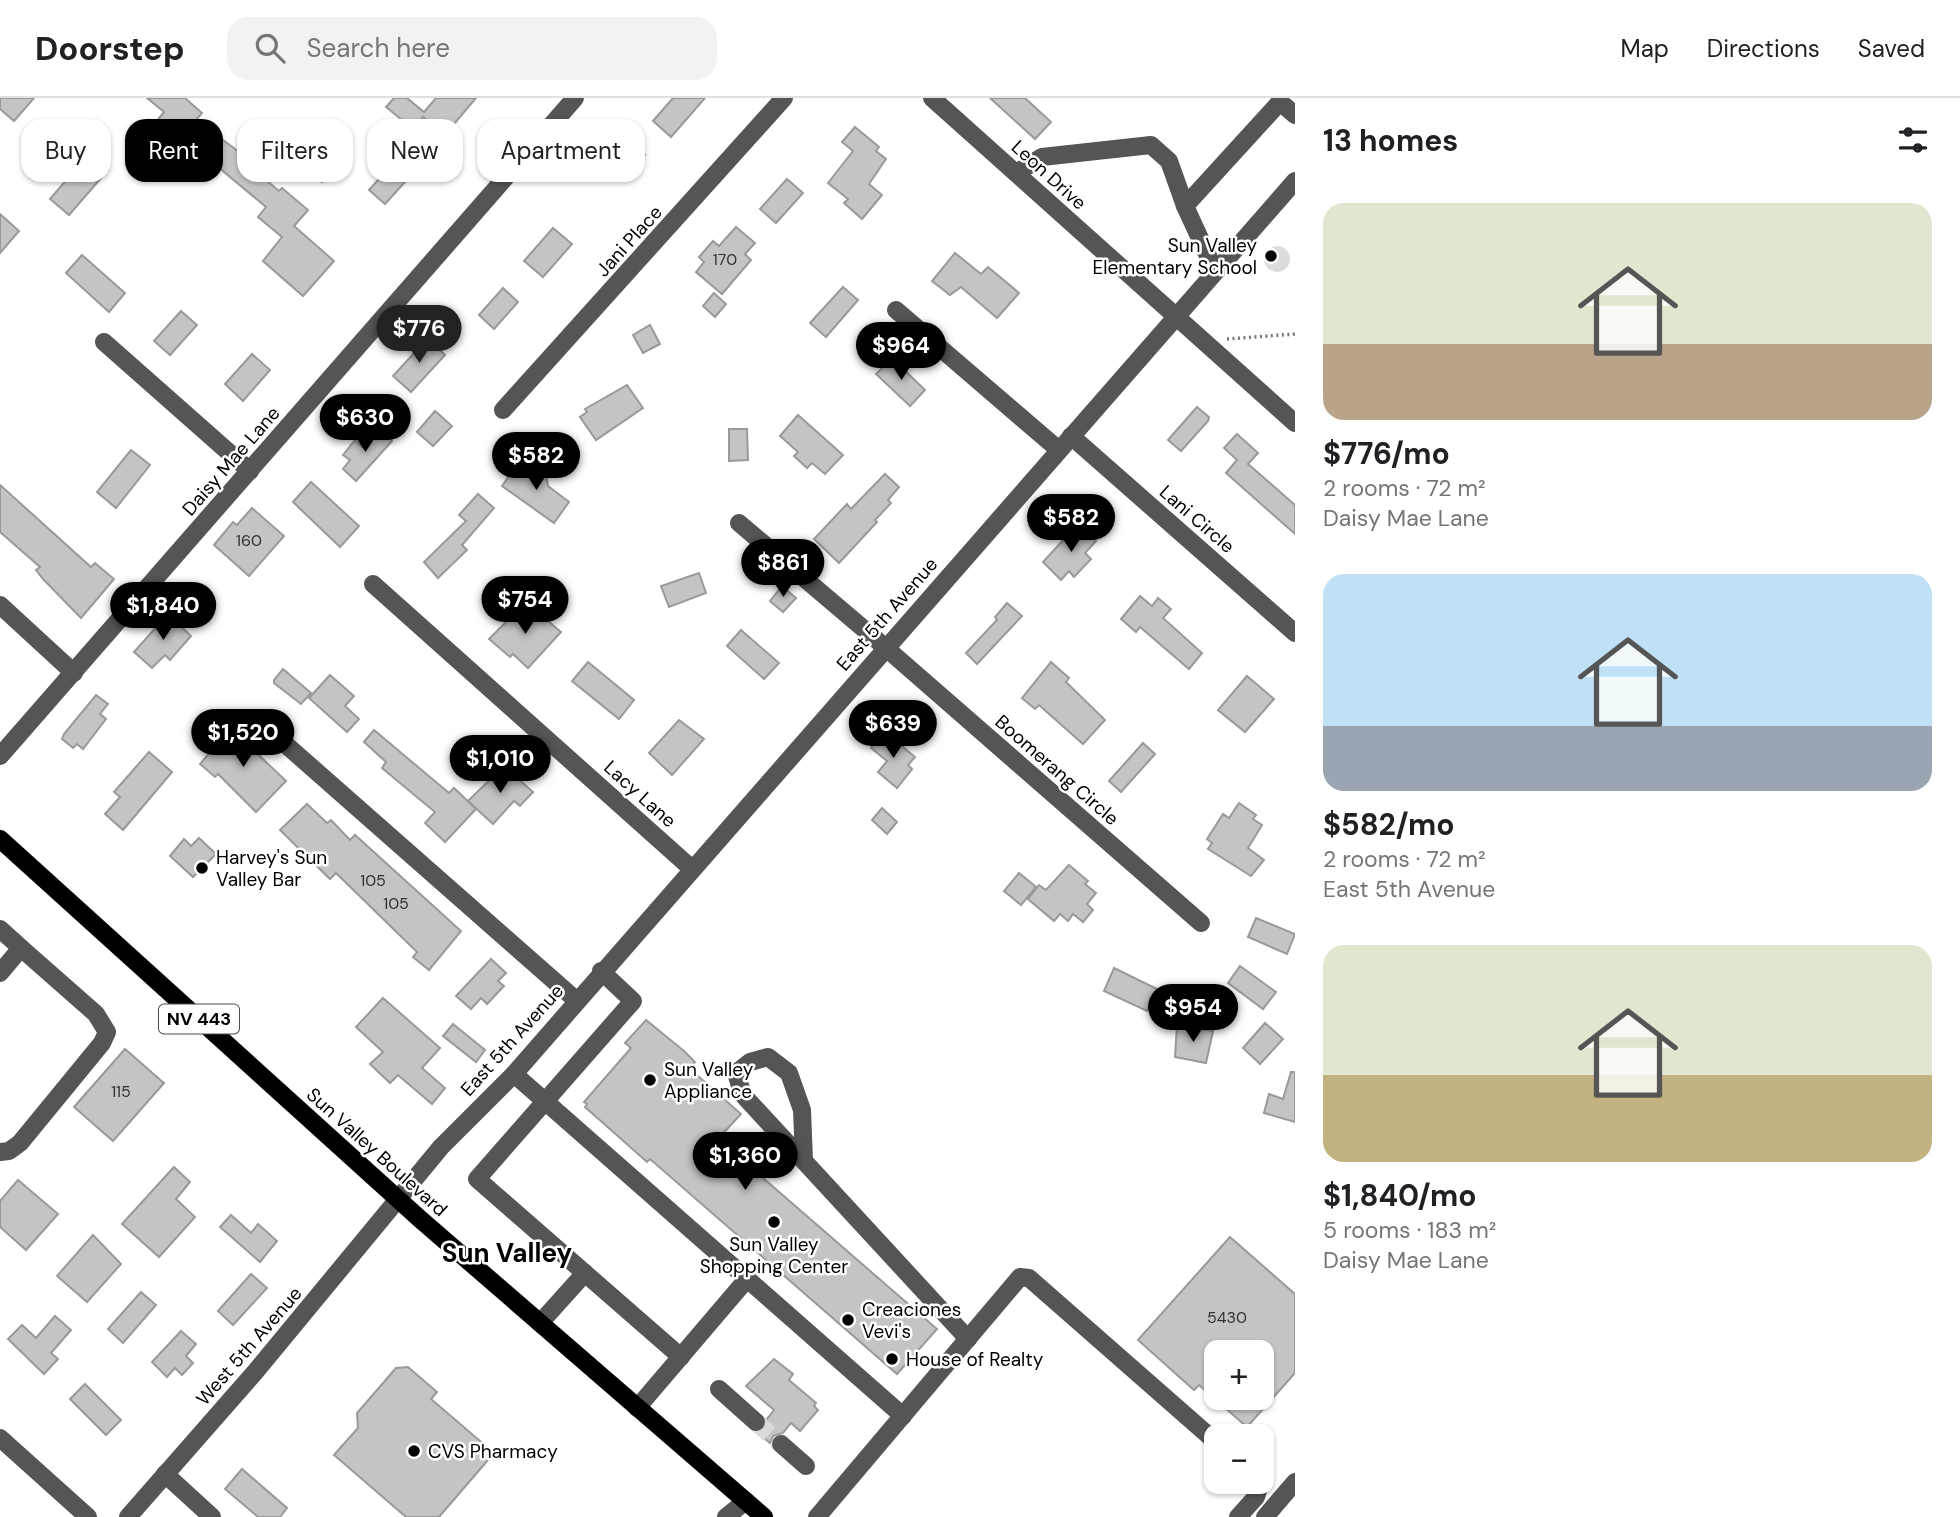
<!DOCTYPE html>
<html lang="en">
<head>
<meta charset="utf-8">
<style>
	:root { --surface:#fff; --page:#f2f2f2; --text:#202124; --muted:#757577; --line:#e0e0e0; --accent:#000 }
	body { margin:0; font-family:"DM Sans",sans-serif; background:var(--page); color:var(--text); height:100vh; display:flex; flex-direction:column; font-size:26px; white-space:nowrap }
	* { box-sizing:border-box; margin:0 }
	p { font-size:23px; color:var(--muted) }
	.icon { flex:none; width:38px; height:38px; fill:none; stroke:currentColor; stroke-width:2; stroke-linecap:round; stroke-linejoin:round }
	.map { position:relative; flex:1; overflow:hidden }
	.drawer { display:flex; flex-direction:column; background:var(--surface); width:665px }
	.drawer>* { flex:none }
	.banner { position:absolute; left:21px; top:21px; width:665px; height:63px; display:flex; gap:14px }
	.fabs { position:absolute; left:1204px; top:1242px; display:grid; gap:14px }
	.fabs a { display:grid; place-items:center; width:70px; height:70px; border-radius:14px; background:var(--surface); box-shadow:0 2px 5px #0004; font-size:35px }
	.price { position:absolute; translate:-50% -60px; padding:0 16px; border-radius:24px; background:var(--accent); color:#fff; font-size:23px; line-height:46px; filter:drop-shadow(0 2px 4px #0008) }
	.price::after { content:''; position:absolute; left:50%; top:42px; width:21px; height:16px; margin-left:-10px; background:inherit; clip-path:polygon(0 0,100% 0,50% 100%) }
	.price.on { background:#222; color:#fff }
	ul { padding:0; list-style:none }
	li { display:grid; align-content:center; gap:14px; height:371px; padding:0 28px }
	li span { display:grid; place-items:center; height:217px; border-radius:21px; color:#555 }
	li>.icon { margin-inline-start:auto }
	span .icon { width:126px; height:126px; fill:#fffc; stroke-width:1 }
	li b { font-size:30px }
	h2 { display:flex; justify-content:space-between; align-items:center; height:84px; padding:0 28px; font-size:30px }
	.chip { padding:0 24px; border-radius:21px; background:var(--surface); box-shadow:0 2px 5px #0004; font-size:24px; line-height:63px }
	.chip.on { background:var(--accent); color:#fff }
	header { display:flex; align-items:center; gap:42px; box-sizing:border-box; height:98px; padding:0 35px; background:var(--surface); border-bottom:2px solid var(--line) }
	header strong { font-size:33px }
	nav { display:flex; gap:38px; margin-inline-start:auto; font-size:24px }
	.search { width:490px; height:63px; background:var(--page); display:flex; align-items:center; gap:18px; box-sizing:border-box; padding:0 24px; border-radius:21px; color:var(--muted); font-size:26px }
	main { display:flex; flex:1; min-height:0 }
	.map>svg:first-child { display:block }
</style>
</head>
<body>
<header>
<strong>Doorstep</strong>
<div class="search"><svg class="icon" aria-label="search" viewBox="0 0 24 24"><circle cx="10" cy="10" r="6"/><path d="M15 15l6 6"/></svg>Search here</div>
<nav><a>Map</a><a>Directions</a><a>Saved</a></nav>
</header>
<main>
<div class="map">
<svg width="1295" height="1419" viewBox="0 0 1295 1419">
	<rect width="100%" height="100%" fill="#fff"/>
	<!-- green -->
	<circle fill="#dcdcdc" cx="1277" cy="161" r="13"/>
	<!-- building -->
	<g fill="#c4c4c4" stroke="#999" stroke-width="2" fill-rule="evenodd">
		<path d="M 0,0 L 34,0 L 14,23 L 0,11 Z"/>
		<path d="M 147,0 L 185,0 L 202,15 L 196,22 L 242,56 L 239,59 L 279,93 L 282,90 L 308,112 L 294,128 L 334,163 L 303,198 L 263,163 L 282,139 L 258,119 L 266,109 L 212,64 L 216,59 L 176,29 L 170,37 L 155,25 L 164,14 Z"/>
		<path d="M 394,0 L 407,0 L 424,14 L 436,0 L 476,0 L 449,32 L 443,26 L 438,31 L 423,19 L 413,31 L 386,9 Z"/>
		<path d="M 673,0 L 705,0 L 671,39 L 653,23 Z"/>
		<path d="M 990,0 L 1025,0 L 1051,24 L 1035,41 Z"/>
		<path d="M 855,29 L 879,49 L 876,53 L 886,61 L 869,86 L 882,97 L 862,121 L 844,105 L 848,101 L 828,85 L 853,53 L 842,44 Z"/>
		<path d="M 634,45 L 645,57 L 629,72 L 618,60 Z"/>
		<path d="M 408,49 L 424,63 L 385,106 L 369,92 Z"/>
		<path d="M 321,53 L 336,66 L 322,84 L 306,71 Z"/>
		<path d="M 89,56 L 108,72 L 69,117 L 50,101 Z"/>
		<path d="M 787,81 L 803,95 L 776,125 L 760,111 Z"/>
		<path d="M 0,116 L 19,133 L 0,155 Z"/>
		<path d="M 736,129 L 755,145 L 745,156 L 751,162 L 722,196 L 696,174 L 704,164 L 699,159 L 713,143 L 719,148 Z"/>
		<path d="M 553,130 L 572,146 L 543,179 L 524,163 Z"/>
		<path d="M 955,155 L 981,176 L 988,169 L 1019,195 L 997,220 L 961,189 L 950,197 L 932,183 Z"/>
		<path d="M 82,157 L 125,195 L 109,214 L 66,175 Z"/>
		<path d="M 843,189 L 858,202 L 826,239 L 810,225 Z"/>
		<path d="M 503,190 L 518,204 L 494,231 L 479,217 Z"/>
		<path d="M 714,195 L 726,206 L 715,219 L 703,208 Z"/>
		<path d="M 181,213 L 197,227 L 170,257 L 154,243 Z"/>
		<path d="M 650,227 L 660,246 L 643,255 L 633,237 Z"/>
		<path d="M 428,240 L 445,257 L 411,294 L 393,278 Z"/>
		<path d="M 252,256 L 270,272 L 243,303 L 225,286 Z"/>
		<path d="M 892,260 L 925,292 L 910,308 L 876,276 Z"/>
		<path d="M 627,287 L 643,310 L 596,342 L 580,319 L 587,314 L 585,311 Z"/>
		<path d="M 1197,309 L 1209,319 L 1208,323 L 1181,353 L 1168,342 Z"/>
		<path d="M 435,313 L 452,328 L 433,348 L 417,334 Z"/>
		<path d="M 798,317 L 843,357 L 825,376 L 812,365 L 807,370 L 794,358 L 798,354 L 780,338 Z"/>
		<path d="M 378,331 L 392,343 L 356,383 L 343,371 L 350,362 L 343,357 L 355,342 L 362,349 Z"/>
		<path d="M 729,331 L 747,331 L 748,362 L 729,363 Z"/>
		<path d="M 1237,336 L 1258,355 L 1248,366 L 1295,407 L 1295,436 L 1226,375 L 1237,362 L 1224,350 Z"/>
		<path d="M 131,352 L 150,367 L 116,410 L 97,394 Z"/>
		<path d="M 517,367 L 523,371 L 526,368 L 534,375 L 546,376 L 548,388 L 569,404 L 554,425 L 502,388 Z"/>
		<path d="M 885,376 L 899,389 L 888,402 L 891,405 L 875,422 L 877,424 L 839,465 L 814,441 L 847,406 L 851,411 Z"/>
		<path d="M 311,384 L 359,428 L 340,449 L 293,404 Z"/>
		<path d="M 0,387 L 91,469 L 95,465 L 114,481 L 81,520 L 43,481 L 36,472 L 40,469 L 0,434 Z"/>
		<path d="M 478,396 L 494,410 L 462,447 L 467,452 L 438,480 L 424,464 L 466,423 L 459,417 Z"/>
		<path d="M 252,410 L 284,438 L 249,478 L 214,447 L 233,424 L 237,427 Z"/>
		<path d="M 1078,426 L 1096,443 L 1085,455 L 1091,461 L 1074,479 L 1069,473 L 1061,482 L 1043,464 Z"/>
		<path d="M 699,475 L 706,495 L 669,509 L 661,488 Z"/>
		<path d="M 782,488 L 796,500 L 783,514 L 770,503 Z"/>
		<path d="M 1140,498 L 1152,508 L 1158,500 L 1171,511 L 1163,520 L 1202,555 L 1189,571 L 1140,529 L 1136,534 L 1121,521 Z"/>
		<path d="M 1007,505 L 1022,518 L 977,566 L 966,555 L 997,522 L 995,519 Z"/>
		<path d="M 520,510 L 530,518 L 535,512 L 561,534 L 528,570 L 513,556 L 510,559 L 489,541 Z"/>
		<path d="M 168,516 L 191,538 L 170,562 L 165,557 L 152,570 L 134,554 Z"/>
		<path d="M 741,532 L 779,565 L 764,581 L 727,548 Z"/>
		<path d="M 588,564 L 634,602 L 619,621 L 572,583 Z"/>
		<path d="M 1051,564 L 1069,580 L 1066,584 L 1105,622 L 1083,646 L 1039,607 L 1035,611 L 1022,600 Z"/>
		<path d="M 283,571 L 311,595 L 301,606 L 274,585 L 274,582 Z"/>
		<path d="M 330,577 L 354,598 L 345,608 L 359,621 L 347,634 L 309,600 Z"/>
		<path d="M 1247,578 L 1274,601 L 1245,634 L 1218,612 Z"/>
		<path d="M 96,597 L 108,606 L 100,616 L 106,621 L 83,651 L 77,646 L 73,650 L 62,641 L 64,636 Z"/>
		<path d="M 679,622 L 704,641 L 672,677 L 649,655 Z"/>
		<path d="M 233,627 L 248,640 L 245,644 L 286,683 L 256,714 L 218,676 L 215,679 L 200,666 Z"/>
		<path d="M 374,632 L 449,695 L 454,690 L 476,711 L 445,744 L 425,725 L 435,714 L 382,670 L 386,664 L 364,644 Z"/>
		<path d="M 885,634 L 915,659 L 908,667 L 912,671 L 897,690 L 878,674 L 887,663 L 871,650 Z"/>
		<path d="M 1143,645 L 1155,656 L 1121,694 L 1109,683 Z"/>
		<path d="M 149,654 L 172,674 L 123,732 L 105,716 L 120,699 L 114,694 Z"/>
		<path d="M 504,668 L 533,694 L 520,708 L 514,703 L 493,726 L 468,703 Z"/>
		<path d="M 1239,705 L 1256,717 L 1253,721 L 1262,727 L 1248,750 L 1264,762 L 1251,778 L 1208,751 L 1212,745 L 1207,741 L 1223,716 L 1229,720 Z"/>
		<path d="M 307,706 L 327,725 L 331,722 L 350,742 L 355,737 L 461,833 L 429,872 L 413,859 L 417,854 L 336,775 L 330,781 L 280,732 Z"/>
		<path d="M 882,710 L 897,724 L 887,736 L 872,722 Z"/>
		<path d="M 199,740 L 216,756 L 193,779 L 170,758 L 184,741 L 191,748 Z"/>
		<path d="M 1069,767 L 1088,783 L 1085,786 L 1096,795 L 1087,806 L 1093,812 L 1083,824 L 1073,816 L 1068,823 L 1060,816 L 1054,823 L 1028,801 L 1039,787 L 1046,792 Z"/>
		<path d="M 1019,775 L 1036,789 L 1021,807 L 1004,793 Z"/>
		<path d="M 1256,820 L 1295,836 L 1287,856 L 1248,839 Z"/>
		<path d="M 491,861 L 506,875 L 498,883 L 504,888 L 487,906 L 481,900 L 471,911 L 456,898 Z"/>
		<path d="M 1240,868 L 1276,894 L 1263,911 L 1228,885 Z"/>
		<path d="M 1114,870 L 1157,891 L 1147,913 L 1104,893 Z"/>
		<path d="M 383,900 L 440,950 L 422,970 L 445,990 L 432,1006 L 398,977 L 390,985 L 370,966 L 383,954 L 356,929 Z"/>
		<path d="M 646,922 L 684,953 L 695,964 L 689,970 L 741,1016 L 718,1041 L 937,1231 L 897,1276 L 650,1061 L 647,1064 L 585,1009 L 587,1006 L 584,1004 L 631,950 L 625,945 Z"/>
		<path d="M 1265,925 L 1283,941 L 1260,966 L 1243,950 Z"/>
		<path d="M 453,926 L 485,952 L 476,964 L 443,938 Z"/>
		<path d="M 1177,927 L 1213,933 L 1206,965 L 1175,959 Z"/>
		<path d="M 125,951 L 164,985 L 113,1043 L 74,1009 Z"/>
		<path d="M 1291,974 L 1295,974 L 1295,1024 L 1264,1015 L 1269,996 L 1283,1001 Z"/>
		<path d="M 174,1069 L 190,1084 L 176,1101 L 195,1119 L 159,1159 L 122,1126 Z"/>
		<path d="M 18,1082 L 58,1116 L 26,1152 L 0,1129 L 0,1103 Z"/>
		<path d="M 231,1117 L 251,1135 L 258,1126 L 277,1143 L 260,1164 L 220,1129 Z"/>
		<path d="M 93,1137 L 121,1166 L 87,1204 L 57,1178 Z"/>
		<path d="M 1230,1139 L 1295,1196 L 1295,1275 L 1247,1329 L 1199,1287 L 1194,1292 L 1138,1242 ZM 1216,1255 L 1262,1255 L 1262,1300 L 1216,1300 Z"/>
		<path d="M 251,1176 L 267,1190 L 233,1227 L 218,1213 Z"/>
		<path d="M 141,1194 L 156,1207 L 123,1245 L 108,1231 Z"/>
		<path d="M 55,1218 L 71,1232 L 51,1255 L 58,1261 L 44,1276 L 8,1241 L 22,1227 L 36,1240 Z"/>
		<path d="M 181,1233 L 196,1246 L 186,1258 L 193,1265 L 182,1277 L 175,1270 L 167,1279 L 152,1264 Z"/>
		<path d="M 774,1261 L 793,1276 L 789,1282 L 816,1305 L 814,1308 L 818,1312 L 800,1333 L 791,1325 L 783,1335 L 773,1338 L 770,1345 L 758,1335 L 765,1331 L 767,1321 L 774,1312 L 746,1288 Z"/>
		<path d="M 408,1269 L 437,1294 L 431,1301 L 494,1355 L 439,1419 L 406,1419 L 334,1357 L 358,1330 L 357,1315 L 396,1270 Z"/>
		<path d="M 85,1286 L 121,1322 L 106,1337 L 70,1301 Z"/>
		<path d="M 242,1371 L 287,1410 L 280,1419 L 258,1419 L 225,1391 Z"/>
	</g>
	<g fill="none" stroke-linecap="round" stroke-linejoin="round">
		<!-- minor-tunnel -->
		<path stroke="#d9d9d9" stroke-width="18" stroke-dasharray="18 9" stroke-linecap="butt" d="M 756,1324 L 781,1346"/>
		<defs>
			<path id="major" d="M 0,741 L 420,1121 L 764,1419"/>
		</defs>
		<!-- major casing -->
		<use href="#major" stroke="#dbdbdb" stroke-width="19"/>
		<!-- path -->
		<path stroke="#777" stroke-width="3.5" stroke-dasharray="2 3.5" stroke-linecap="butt" d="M 1227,241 L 1295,236"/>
		<!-- minor -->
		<g stroke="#555" stroke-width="18">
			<path d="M 932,0 L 1295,325"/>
			<path d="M 1016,75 L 1042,59 L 1151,47 L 1169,63 L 1185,108"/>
			<path d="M 1215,173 L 1185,108 L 1280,4 L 1295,17"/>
			<path d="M 896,212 L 1059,352"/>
			<path d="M 104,244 L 250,373"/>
			<path d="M 503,312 L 784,0"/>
			<path d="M 1071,338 L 1295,535"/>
			<path d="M 739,425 L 871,537 L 1201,825"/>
			<path d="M 373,486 L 691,770"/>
			<path d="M 0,507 L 74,575"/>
			<path d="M 259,623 L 576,902"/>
			<path d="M 0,658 L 575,0"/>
			<path d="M 0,831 L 21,850 L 0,875"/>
			<path d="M 601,873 L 633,903 L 477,1081 L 681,1259"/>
			<path d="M 514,976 L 903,1318"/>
			<path d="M 0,1054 L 9,1053 L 20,1045 L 102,945 L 107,934 L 96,916 L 21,850"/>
			<path d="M 804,1062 L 802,1012 L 789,975 L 768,959 L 750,964 L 736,975 L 743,997 L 968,1241"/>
			<path d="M 540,1225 L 585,1175"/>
			<path d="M 719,1291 L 756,1324"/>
			<path d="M 637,1310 L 747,1181"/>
			<path d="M 0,1340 L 88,1419"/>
			<path d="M 781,1346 L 806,1368"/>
			<path d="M 165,1376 L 212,1419"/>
			<path d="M 128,1419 L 256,1273 L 441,1049 L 514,976 L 1295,83"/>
			<path d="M 726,1419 L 746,1403"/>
			<path d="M 817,1419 L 1020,1179 L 1029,1180 L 1216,1344"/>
			<path d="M 1238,1419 L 1256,1399 L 1261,1384"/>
			<path d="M 1265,1419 L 1295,1384"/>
		</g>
		<!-- major -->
		<use href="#major" stroke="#000" stroke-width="18"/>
	</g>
	<!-- markers -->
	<g fill="#000" stroke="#fff" stroke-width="2.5">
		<circle cx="1271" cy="158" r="7"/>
		<circle cx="202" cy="770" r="7"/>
		<circle cx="650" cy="982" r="7"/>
		<circle cx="774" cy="1124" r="7"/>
		<circle cx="848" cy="1222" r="7"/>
		<circle cx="892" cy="1261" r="7"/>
		<circle cx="414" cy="1353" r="7"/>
	</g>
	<g text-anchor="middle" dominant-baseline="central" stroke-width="5" stroke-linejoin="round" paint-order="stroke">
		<!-- number labels -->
		<g font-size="16" fill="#313131">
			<text x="725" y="161">170</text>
			<text x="249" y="442">160</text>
			<text x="373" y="782">105</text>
			<text x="396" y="805">105</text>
			<text x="121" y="993">115</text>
			<text x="1227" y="1219">5430</text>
		</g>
		<!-- shield labels -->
		<rect fill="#fff" stroke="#4c4c4c" stroke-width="2" x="159" y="906.5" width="80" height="29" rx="5"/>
		<g font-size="18" font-weight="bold" fill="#000">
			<text x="199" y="921">NV 443</text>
		</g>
		<!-- street labels -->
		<g font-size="19" fill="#000" stroke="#fff">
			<text transform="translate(1049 77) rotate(42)">Leon Drive</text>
			<text transform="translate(629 143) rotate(-48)">Jani Place</text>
			<text transform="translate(231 363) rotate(-49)">Daisy Mae Lane</text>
			<text transform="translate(1197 421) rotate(41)">Lani Circle</text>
			<text transform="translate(887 516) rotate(-49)">East 5th Avenue</text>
			<text transform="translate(1057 672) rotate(41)">Boomerang Circle</text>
			<text transform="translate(640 696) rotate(42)">Lacy Lane</text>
			<text transform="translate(512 942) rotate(-48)">East 5th Avenue</text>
			<text transform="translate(377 1054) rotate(42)">Sun Valley Boulevard</text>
			<text transform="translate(249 1248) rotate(-49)">West 5th Avenue</text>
		</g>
		<!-- poi labels -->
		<g font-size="19" fill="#000" stroke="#fff" text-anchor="start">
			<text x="1257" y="147" text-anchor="end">Sun Valley<tspan x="1257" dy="22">Elementary School</tspan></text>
			<text x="216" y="759">Harvey's Sun<tspan x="216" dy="22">Valley Bar</tspan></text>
			<text x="664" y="971">Sun Valley<tspan x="664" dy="22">Appliance</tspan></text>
			<text x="774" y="1146" text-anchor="middle">Sun Valley<tspan x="774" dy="22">Shopping Center</tspan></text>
			<text x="862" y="1211">Creaciones<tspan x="862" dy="22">Vevi's</tspan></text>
			<text x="906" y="1261">House of Realty</text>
			<text x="428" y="1353">CVS Pharmacy</text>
		</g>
		<!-- district labels -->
		<g font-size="26" font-weight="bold" fill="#000" stroke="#fff">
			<text x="507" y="1155">Sun Valley</text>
		</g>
	</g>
</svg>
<div class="fabs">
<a>+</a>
<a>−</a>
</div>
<b class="price on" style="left:419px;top:267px">$776</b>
<b class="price" style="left:901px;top:284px">$964</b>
<b class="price" style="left:365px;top:356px">$630</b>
<b class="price" style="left:536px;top:394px">$582</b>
<b class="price" style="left:1071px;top:456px">$582</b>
<b class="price" style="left:783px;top:501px">$861</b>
<b class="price" style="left:525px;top:538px">$754</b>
<b class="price" style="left:163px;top:544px">$1,840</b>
<b class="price" style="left:893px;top:662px">$639</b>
<b class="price" style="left:243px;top:671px">$1,520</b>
<b class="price" style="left:500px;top:697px">$1,010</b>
<b class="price" style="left:1193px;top:946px">$954</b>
<b class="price" style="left:745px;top:1094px">$1,360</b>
<div class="banner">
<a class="chip">Buy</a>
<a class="chip on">Rent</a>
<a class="chip">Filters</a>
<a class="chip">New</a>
<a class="chip">Apartment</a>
</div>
</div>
<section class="drawer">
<h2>13 homes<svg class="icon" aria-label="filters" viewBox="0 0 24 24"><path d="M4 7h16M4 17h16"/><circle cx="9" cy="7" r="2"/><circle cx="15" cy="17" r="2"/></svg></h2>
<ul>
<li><span style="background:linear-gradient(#dfe7d0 65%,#b9a48a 0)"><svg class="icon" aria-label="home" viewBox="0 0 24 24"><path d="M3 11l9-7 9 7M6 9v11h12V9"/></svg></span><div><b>$776/mo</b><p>2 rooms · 72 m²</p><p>Daisy Mae Lane</p></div></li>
<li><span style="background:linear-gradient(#bfe0f5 70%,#9aa5b1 0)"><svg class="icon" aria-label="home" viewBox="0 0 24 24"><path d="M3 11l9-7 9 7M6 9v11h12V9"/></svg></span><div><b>$582/mo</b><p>2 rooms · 72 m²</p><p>East 5th Avenue</p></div></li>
<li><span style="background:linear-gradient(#dfe7d0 60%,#c2b280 0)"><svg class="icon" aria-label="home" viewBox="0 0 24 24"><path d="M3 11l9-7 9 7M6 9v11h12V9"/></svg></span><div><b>$1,840/mo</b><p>5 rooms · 183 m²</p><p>Daisy Mae Lane</p></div></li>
</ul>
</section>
</main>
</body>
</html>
